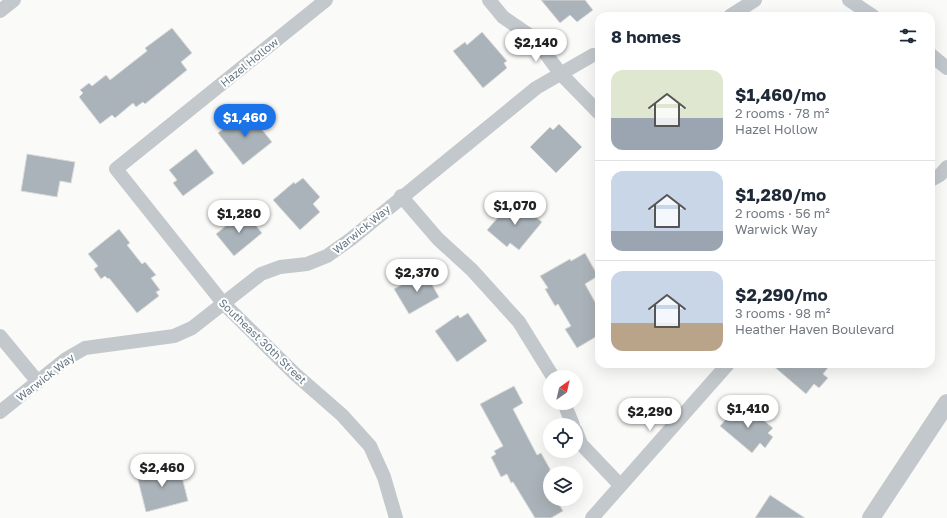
<!DOCTYPE html>
<html lang="en">
<head>
<meta charset="utf-8">
<style>
	:root { --surface:#fff; --page:#f2f2f3; --text:#1f2937; --muted:#747a83; --line:#e0e1e3; --accent:#1a73e8 }
	body { margin:0; font-family:"Golos Text",sans-serif; background:var(--page); color:var(--text); height:100vh; display:flex; flex-direction:column; font-size:15px; white-space:nowrap }
	* { box-sizing:border-box; margin:0 }
	p { font-size:13px; color:var(--muted) }
	.icon { flex:none; width:22px; height:22px; fill:none; stroke:currentColor; stroke-width:2; stroke-linecap:round; stroke-linejoin:round }
	.map { position:relative; flex:1; overflow:hidden }
	.drawer { position:absolute; left:595px; top:12px; width:340px; height:356px; display:flex; flex-direction:column; background:var(--surface); border-radius:12px; box-shadow:0 4px 16px #0002 }
	.drawer>* { flex:none }
	.needle { width:26px; rotate:34deg }
	.fabs { position:absolute; left:543px; top:370px; display:grid; gap:8px }
	.fabs a { display:grid; place-items:center; width:40px; height:40px; border-radius:50%; background:var(--surface); box-shadow:0 4px 16px #0002; font-size:20px }
	.price { position:absolute; translate:-50% -34px; padding:0 9px; border-radius:14px; background:#fff; color:#222; font-size:13px; line-height:26px; filter:drop-shadow(0 1px 2px #0008) }
	.price::after { content:''; position:absolute; left:50%; top:24px; width:12px; height:9px; margin-left:-6px; background:inherit; clip-path:polygon(0 0,100% 0,50% 100%) }
	.price.active { background:var(--accent); color:#fff }
	ul { padding:0; list-style:none }
	li { display:flex; align-items:center; gap:12px; height:100px; padding:0 16px }
	li+li { border-top:1px solid var(--line) }
	li span { display:grid; place-items:center; flex:none; width:112px; height:80px; border-radius:12px; color:#555 }
	li>.icon { margin-inline-start:auto }
	span .icon { width:48px; height:48px; fill:#fffc; stroke-width:1 }
	li b { font-size:17px }
	h2 { display:flex; justify-content:space-between; align-items:center; height:48px; padding:0 16px; font-size:17px }
	.map>svg:first-child { display:block }
</style>
</head>
<body>
<div class="map">
<svg width="947" height="518" viewBox="0 0 947 518">
	<rect width="100%" height="100%" fill="#fafaf8"/>
	<!-- building -->
	<g fill="#aab3b9" stroke="#dcdcda">
		<path d="M 541,0 L 585,0 L 593,10 L 577,22 L 570,15 L 560,23 Z"/>
		<path d="M 172,28 L 192,53 L 181,62 L 187,70 L 145,104 L 143,102 L 136,107 L 133,103 L 115,118 L 112,115 L 100,124 L 79,97 L 83,93 L 80,90 L 89,83 L 92,86 L 106,75 L 110,80 L 147,51 L 145,48 Z"/>
		<path d="M 482,32 L 507,61 L 504,63 L 507,68 L 483,88 L 453,51 L 465,42 L 467,45 Z"/>
		<path d="M 246,110 L 272,142 L 243,165 L 218,133 Z"/>
		<path d="M 559,124 L 582,147 L 556,173 L 530,147 L 550,127 L 553,130 Z"/>
		<path d="M 196,149 L 214,173 L 183,196 L 173,183 L 177,180 L 169,170 Z"/>
		<path d="M 27,154 L 75,162 L 71,183 L 60,181 L 57,197 L 21,191 Z"/>
		<path d="M 303,178 L 320,197 L 313,204 L 320,212 L 300,230 L 273,200 L 294,182 L 295,184 Z"/>
		<path d="M 514,199 L 542,222 L 519,250 L 510,243 L 507,247 L 487,230 Z"/>
		<path d="M 244,211 L 262,233 L 234,256 L 216,234 Z"/>
		<path d="M 119,229 L 130,243 L 127,245 L 142,264 L 145,262 L 156,275 L 151,278 L 160,290 L 156,292 L 159,296 L 137,313 L 109,278 L 108,279 L 105,276 L 101,279 L 94,269 L 98,266 L 88,254 Z"/>
		<path d="M 585,253 L 598,276 L 585,284 L 599,309 L 599,335 L 577,348 L 565,329 L 571,326 L 558,304 L 555,306 L 545,289 L 548,288 L 540,276 L 570,259 L 571,261 Z"/>
		<path d="M 425,272 L 439,297 L 409,314 L 394,289 Z"/>
		<path d="M 468,313 L 487,341 L 457,362 L 435,331 L 458,315 L 460,318 Z"/>
		<path d="M 771,364 L 831,364 L 823,374 L 828,378 L 819,388 L 814,384 L 806,394 Z"/>
		<path d="M 514,386 L 523,403 L 513,409 L 537,455 L 541,453 L 550,469 L 550,499 L 556,499 L 563,511 L 551,518 L 535,518 L 513,482 L 511,483 L 507,474 L 501,477 L 491,457 L 496,454 L 494,451 L 503,446 L 480,404 Z"/>
		<path d="M 746,406 L 773,428 L 768,433 L 773,437 L 765,448 L 760,443 L 752,453 L 720,426 L 733,411 L 738,415 Z"/>
		<path d="M 179,465 L 188,501 L 146,512 L 137,476 Z"/>
		<path d="M 770,495 L 805,518 L 755,518 Z"/>
	</g>
	<g fill="none" stroke-linecap="round" stroke-linejoin="round">
		<!-- minor -->
		<g stroke="#c3c8cc" stroke-width="14">
			<path d="M 326,0 L 116,169 L 223,303 L 295,374 L 342,415 L 370,446 L 384,477 L 396,518"/>
			<path d="M 489,0 L 503,17 L 535,39 L 560,73 L 599,113"/>
			<path d="M 849,0 L 873,16"/>
			<path d="M 0,11 L 14,0"/>
			<path d="M 730,16 L 755,0"/>
			<path d="M 931,55 L 947,68"/>
			<path d="M 931,180 L 940,175 L 947,167"/>
			<path d="M 401,196 L 438,239 L 472,270 L 519,322 L 553,377"/>
			<path d="M 0,336 L 38,382"/>
			<path d="M 564,403 L 573,425"/>
			<path d="M 0,412 L 66,359 L 85,348 L 174,336 L 192,328 L 261,274 L 280,267 L 307,264 L 327,256 L 351,239 L 536,88 L 593,55 L 599,55"/>
			<path d="M 576,431 L 581,444 L 620,485"/>
			<path d="M 592,518 L 728,364"/>
		</g>
		<!-- tertiary -->
		<path stroke="#c3c8cc" stroke-width="18" d="M 871,518 L 947,403"/>
	</g>
	<g text-anchor="middle" dominant-baseline="central" stroke-width="4" stroke-linejoin="round" paint-order="stroke">
		<!-- street labels -->
		<g font-size="11" fill="#657683" stroke="#fff">
			<text transform="translate(249 62) rotate(-39)">Hazel Hollow</text>
			<text transform="translate(361 229) rotate(-39)">Warwick Way</text>
			<text transform="translate(263 341) rotate(44)">Southeast 30th Street</text>
			<text transform="translate(45 377) rotate(-38)">Warwick Way</text>
		</g>
	</g>
</svg>
<div class="fabs">
<a><svg class="needle" viewBox="-14 -14 28 28"><path d="M0-13l5 13h-10z" fill="#e53935"/><path d="M0 13l5-13h-10z" fill="#747a83"/></svg></a>
<a><svg class="icon" aria-label="locate" viewBox="0 0 24 24"><circle cx="12" cy="12" r="6"/><path d="M12 2v4M12 18v4M2 12h4M18 12h4"/></svg></a>
<a><svg class="icon" aria-label="layers" viewBox="0 0 24 24"><path d="M12 4l9 5-9 5-9-5zM3 14l9 5 9-5"/></svg></a>
</div>
<b class="price" style="left:536px;top:63px">$2,140</b>
<b class="price active" style="left:245px;top:138px">$1,460</b>
<b class="price" style="left:515px;top:226px">$1,070</b>
<b class="price" style="left:239px;top:234px">$1,280</b>
<b class="price" style="left:417px;top:293px">$2,370</b>
<b class="price" style="left:748px;top:429px">$1,410</b>
<b class="price" style="left:650px;top:432px">$2,290</b>
<b class="price" style="left:162px;top:488px">$2,460</b>
<section class="drawer">
<h2>8 homes<svg class="icon" aria-label="filters" viewBox="0 0 24 24"><path d="M4 7h16M4 17h16"/><circle cx="9" cy="7" r="2"/><circle cx="15" cy="17" r="2"/></svg></h2>
<ul>
<li><span style="background:linear-gradient(#dfe7d0 60%,#9aa5b1 0)"><svg class="icon" aria-label="home" viewBox="0 0 24 24"><path d="M3 11l9-7 9 7M6 9v11h12V9"/></svg></span><div><b>$1,460/mo</b><p>2 rooms · 78 m²</p><p>Hazel Hollow</p></div></li>
<li><span style="background:linear-gradient(#c9d6e8 75%,#9aa5b1 0)"><svg class="icon" aria-label="home" viewBox="0 0 24 24"><path d="M3 11l9-7 9 7M6 9v11h12V9"/></svg></span><div><b>$1,280/mo</b><p>2 rooms · 56 m²</p><p>Warwick Way</p></div></li>
<li><span style="background:linear-gradient(#c9d6e8 65%,#b9a48a 0)"><svg class="icon" aria-label="home" viewBox="0 0 24 24"><path d="M3 11l9-7 9 7M6 9v11h12V9"/></svg></span><div><b>$2,290/mo</b><p>3 rooms · 98 m²</p><p>Heather Haven Boulevard</p></div></li>
</ul>
</section>
</div>
</body>
</html>
